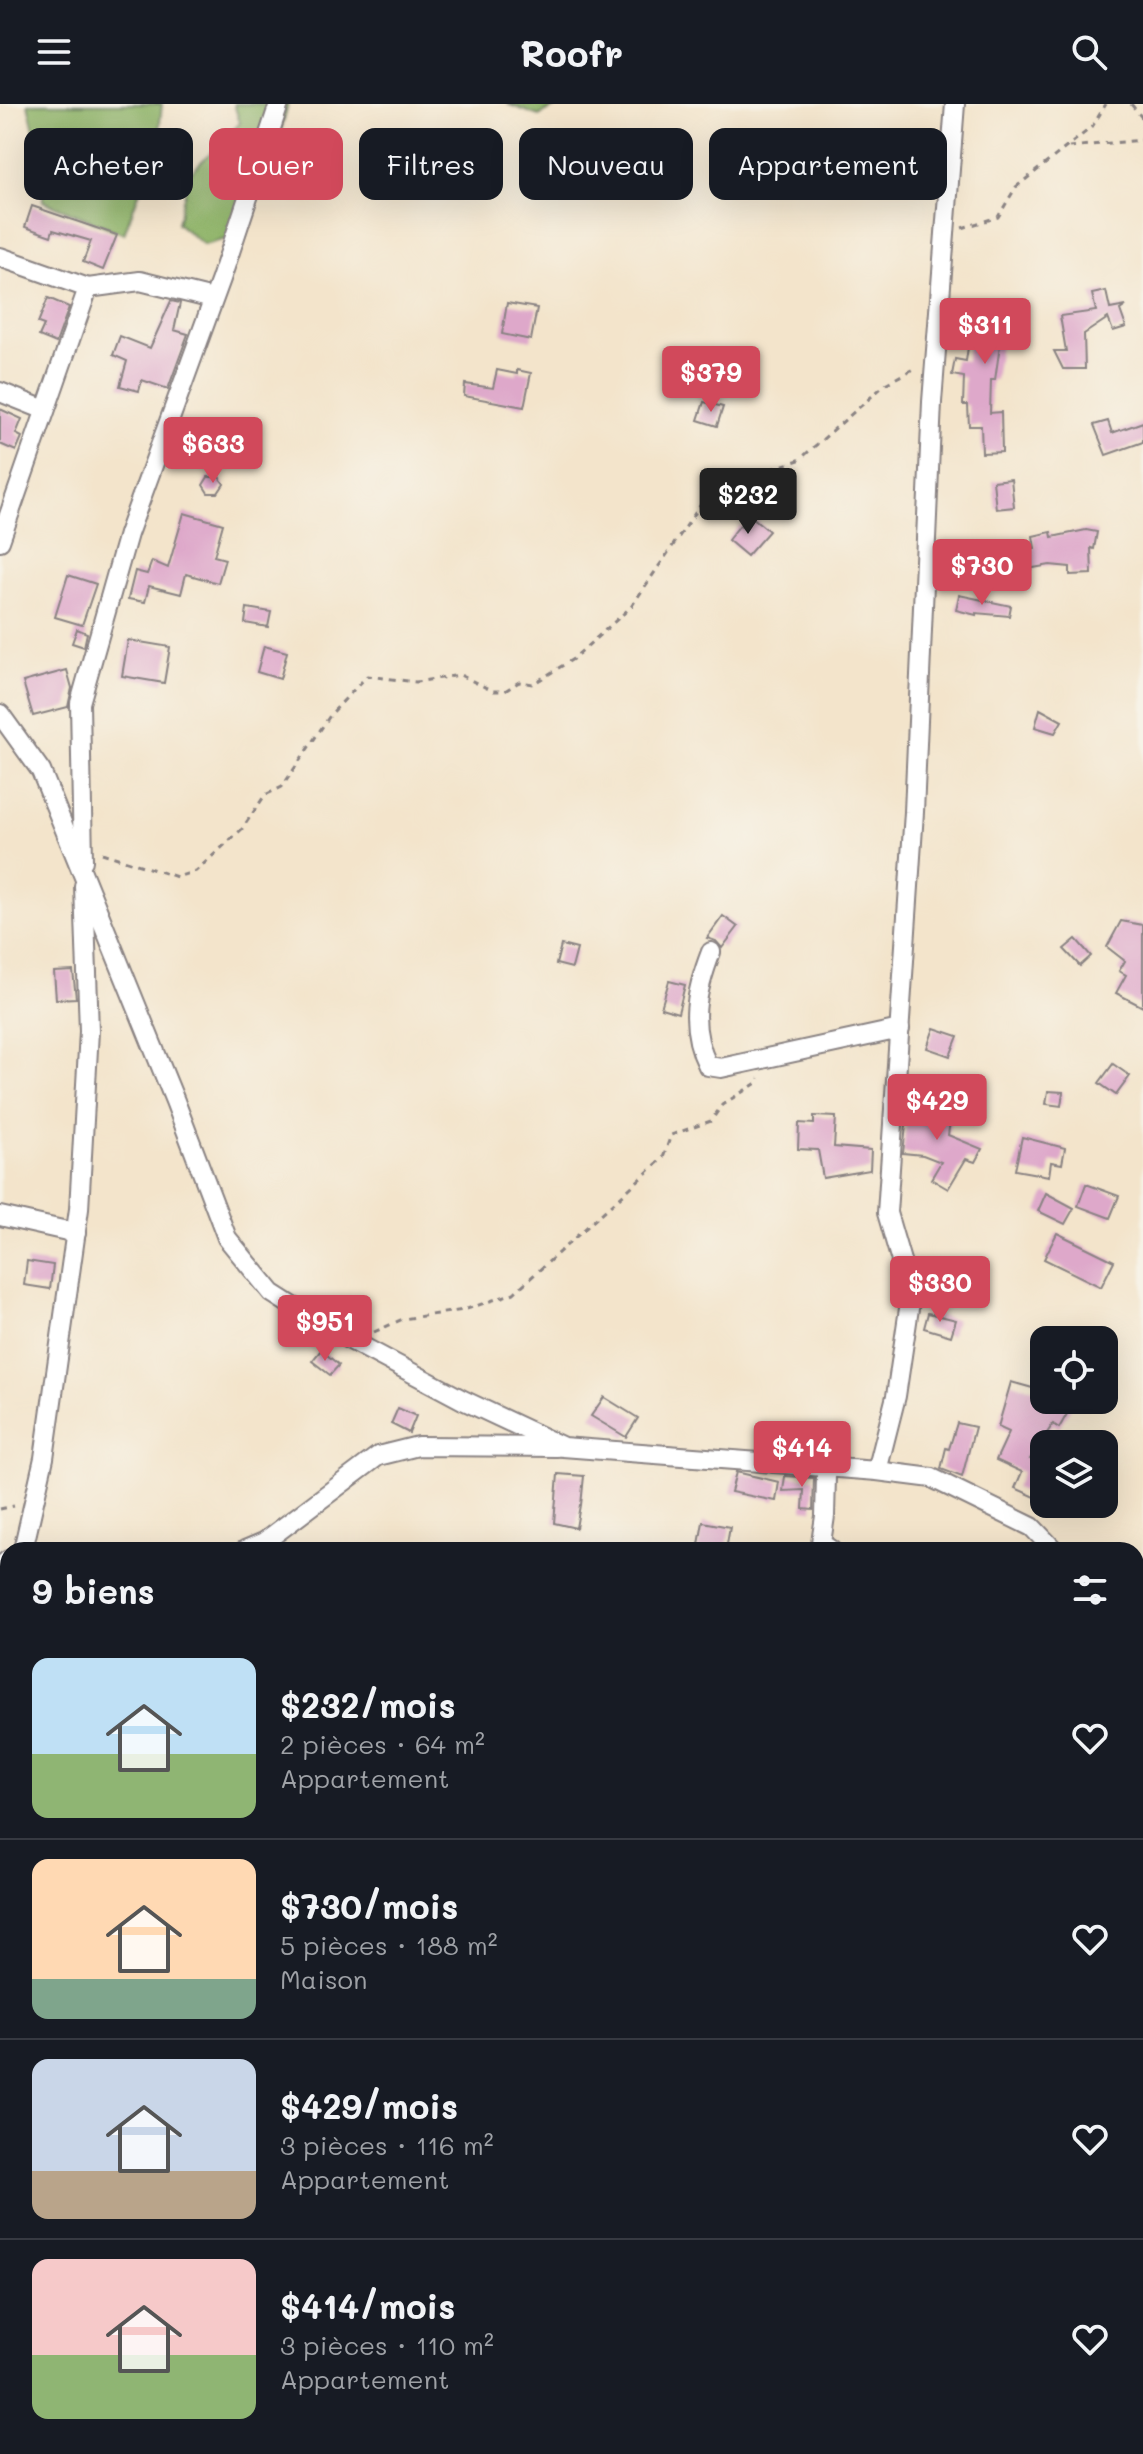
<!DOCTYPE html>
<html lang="fr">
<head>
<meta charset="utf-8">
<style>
	:root { --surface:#171b24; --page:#20242c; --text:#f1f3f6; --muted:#9ea1a6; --line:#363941; --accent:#d1495b }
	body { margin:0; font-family:Mali,sans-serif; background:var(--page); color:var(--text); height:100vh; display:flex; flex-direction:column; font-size:30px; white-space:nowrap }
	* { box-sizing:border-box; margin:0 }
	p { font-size:26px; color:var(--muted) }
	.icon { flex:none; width:44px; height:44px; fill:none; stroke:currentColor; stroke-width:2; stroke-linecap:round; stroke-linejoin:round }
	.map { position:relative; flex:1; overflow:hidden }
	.panel { position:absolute; left:0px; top:1438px; width:1144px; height:912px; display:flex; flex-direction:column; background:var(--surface); border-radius:24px 24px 0 0; box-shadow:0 8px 32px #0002 }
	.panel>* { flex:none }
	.guide { position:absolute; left:24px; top:24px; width:1096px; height:72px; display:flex; gap:16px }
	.fabs { position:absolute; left:1030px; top:1222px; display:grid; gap:16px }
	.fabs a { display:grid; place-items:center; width:88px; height:88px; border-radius:16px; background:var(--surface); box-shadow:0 8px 32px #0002; font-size:40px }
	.price { position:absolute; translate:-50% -68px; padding:0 18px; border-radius:8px; background:var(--accent); color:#fff; font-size:26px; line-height:52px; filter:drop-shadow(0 2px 4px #0008) }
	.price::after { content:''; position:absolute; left:50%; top:48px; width:24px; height:18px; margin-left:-12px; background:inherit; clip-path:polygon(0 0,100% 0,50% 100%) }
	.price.active { background:#222; color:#fff }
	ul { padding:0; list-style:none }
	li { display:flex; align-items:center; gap:24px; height:200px; padding:0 32px }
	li+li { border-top:2px solid var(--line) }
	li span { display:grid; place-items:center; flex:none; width:224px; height:160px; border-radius:16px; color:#555 }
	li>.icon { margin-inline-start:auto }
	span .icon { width:96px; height:96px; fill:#fffc; stroke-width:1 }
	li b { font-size:34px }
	h2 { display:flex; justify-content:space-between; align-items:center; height:96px; padding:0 32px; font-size:34px }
	.chip { padding:0 28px; border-radius:16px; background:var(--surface); box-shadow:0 8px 32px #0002; font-size:28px; line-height:72px }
	.chip.active { background:var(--accent); color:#fff }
	header { display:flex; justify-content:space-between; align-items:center; height:104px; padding:0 32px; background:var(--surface); font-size:36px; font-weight:700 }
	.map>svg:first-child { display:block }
</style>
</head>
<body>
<header><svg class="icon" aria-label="menu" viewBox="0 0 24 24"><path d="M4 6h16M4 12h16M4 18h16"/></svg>Roofr<svg class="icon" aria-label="search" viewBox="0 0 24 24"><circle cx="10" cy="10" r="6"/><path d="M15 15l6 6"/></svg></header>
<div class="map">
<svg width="1143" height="2350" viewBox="0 0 1143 2350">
	<rect width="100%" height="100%" fill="#f7f3e8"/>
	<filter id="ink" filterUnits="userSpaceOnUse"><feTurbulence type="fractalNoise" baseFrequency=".0125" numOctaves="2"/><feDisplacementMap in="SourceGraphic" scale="16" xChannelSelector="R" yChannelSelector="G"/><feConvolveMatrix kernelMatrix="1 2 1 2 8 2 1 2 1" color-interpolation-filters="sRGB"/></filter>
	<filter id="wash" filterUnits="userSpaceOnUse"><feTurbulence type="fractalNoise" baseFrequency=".006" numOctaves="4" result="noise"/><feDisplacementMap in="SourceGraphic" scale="32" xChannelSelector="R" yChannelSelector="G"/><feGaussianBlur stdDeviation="1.8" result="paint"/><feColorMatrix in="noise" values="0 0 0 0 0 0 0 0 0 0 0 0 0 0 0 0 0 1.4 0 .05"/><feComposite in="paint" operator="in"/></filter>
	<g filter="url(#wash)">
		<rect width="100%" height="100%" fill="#f3e4cb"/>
		<!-- forest -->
		<g fill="#8eb368" stroke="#586a52" stroke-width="2">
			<path d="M 28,0 L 162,0 L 158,38 L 124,130 L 43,97 L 42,61 Z"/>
			<path d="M 234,0 L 288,0 L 274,54 L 242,131 L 204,141 L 177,119 L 190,69 L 240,19 Z"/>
			<path d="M 507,0 L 561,0 L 539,12 Z"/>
		</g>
		<g id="blocks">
			<!-- building -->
			<g fill="#dea8ca">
				<path d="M 32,102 L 117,131 L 103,166 L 83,158 L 91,137 L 53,126 L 51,132 L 25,123 Z"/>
				<path d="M 1106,187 L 1110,205 L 1126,202 L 1120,206 L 1126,223 L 1113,227 L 1108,214 L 1084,230 L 1085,265 L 1063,265 L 1054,247 L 1066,247 L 1060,212 L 1096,207 L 1092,190 Z"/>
				<path d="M 48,194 L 69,203 L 56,239 L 39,232 L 44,221 L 38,219 Z"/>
				<path d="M 171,197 L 180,199 L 174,226 L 188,230 L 168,285 L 142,276 L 139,287 L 120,282 L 127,257 L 113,251 L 120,232 L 150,244 Z"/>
				<path d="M 507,199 L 537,204 L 531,236 L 502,230 Z"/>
				<path d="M 955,201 L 1002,205 L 1002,209 L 1025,209 L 1025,235 L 1001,234 L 995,276 L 991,276 L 990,309 L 1001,308 L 1002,348 L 982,349 L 981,322 L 969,322 L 968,301 L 963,301 L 964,273 L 952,271 L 955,255 L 966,257 L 972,216 L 950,214 L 951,202 Z"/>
				<path d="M 497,266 L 517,270 L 517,266 L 531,269 L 524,303 L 464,292 L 465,280 L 493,284 Z"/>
				<path d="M 704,298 L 723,303 L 717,322 L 698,316 Z"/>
				<path d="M 0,305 L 22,315 L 16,330 L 22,333 L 16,347 L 0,340 Z"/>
				<path d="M 1108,317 L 1112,329 L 1143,318 L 1143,338 L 1106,351 L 1094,321 Z"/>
				<path d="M 208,373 L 219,373 L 224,380 L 218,389 L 208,389 L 203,381 Z"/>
				<path d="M 1011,375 L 1014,403 L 996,405 L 993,377 Z"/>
				<path d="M 184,409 L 223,420 L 214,452 L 225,455 L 218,479 L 186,470 L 181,490 L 149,482 L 145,498 L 128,495 L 135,467 L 147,470 L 152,457 L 168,464 Z"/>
				<path d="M 752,413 L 769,427 L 747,452 L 728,436 L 740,421 L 743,424 Z"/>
				<path d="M 1086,426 L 1097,428 L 1094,445 L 1091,444 L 1092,470 L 1070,471 L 1070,463 L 1050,461 L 1022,466 L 1019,445 L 1035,444 L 1033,432 L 1051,428 L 1052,433 Z"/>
				<path d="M 68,471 L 96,480 L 82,521 L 55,513 Z"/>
				<path d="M 959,491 L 1011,502 L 1009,512 L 976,509 L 976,511 L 956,506 Z"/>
				<path d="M 247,504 L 271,508 L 268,523 L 245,519 Z"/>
				<path d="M 77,525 L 87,529 L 84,543 L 72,539 Z"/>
				<path d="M 128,536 L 170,543 L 164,579 L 122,572 Z"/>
				<path d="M 264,542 L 287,548 L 280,575 L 257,568 Z"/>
				<path d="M 67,566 L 72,584 L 68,603 L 33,612 L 23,578 Z"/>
				<path d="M 1040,605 L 1062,617 L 1055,629 L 1035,623 Z"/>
				<path d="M 723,812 L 738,823 L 722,844 L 716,837 L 707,834 Z"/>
				<path d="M 1121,817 L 1143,821 L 1143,903 L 1116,889 L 1126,871 L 1119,867 L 1125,857 L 1107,843 Z"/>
				<path d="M 1076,835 L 1091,852 L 1080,862 L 1064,845 Z"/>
				<path d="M 561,841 L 577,845 L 572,864 L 556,860 Z"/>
				<path d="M 73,867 L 76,894 L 56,895 L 54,868 Z"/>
				<path d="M 669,877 L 685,881 L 678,909 L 661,904 Z"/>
				<path d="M 934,924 L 958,932 L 950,952 L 927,944 Z"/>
				<path d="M 1113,960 L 1130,972 L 1116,991 L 1099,979 Z"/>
				<path d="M 1048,987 L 1063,988 L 1061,1002 L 1046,1000 Z"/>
				<path d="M 936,1001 L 952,1003 L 948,1031 L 982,1045 L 975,1058 L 966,1055 L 948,1085 L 931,1075 L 941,1058 L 923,1051 L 903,1049 L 908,1003 L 935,1005 Z"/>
				<path d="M 814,1012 L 836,1013 L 834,1043 L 871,1046 L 870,1066 L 823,1074 L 818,1046 L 798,1045 L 799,1019 L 814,1020 Z"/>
				<path d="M 1022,1033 L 1065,1044 L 1062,1060 L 1051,1058 L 1049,1072 L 1015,1066 Z"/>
				<path d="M 1086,1080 L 1119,1092 L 1110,1114 L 1078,1102 Z"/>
				<path d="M 1046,1089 L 1074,1104 L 1065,1120 L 1038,1107 Z"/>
				<path d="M 1057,1129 L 1114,1157 L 1101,1183 L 1044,1155 Z"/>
				<path d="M 27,1157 L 53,1161 L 50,1185 L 24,1181 Z"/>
				<path d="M 947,1162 L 970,1176 L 960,1192 L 937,1177 Z"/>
				<path d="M 928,1209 L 956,1216 L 951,1232 L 924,1224 Z"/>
				<path d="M 321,1246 L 339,1261 L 330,1271 L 312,1257 Z"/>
				<path d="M 1011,1278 L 1036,1285 L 1044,1293 L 1044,1296 L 1058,1296 L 1071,1303 L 1059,1324 L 1053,1320 L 1030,1355 L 1044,1361 L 1039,1377 L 1044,1380 L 1044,1397 L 1015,1384 L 1022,1368 L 996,1356 L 1009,1328 L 998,1323 Z"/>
				<path d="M 604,1293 L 638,1314 L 626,1333 L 591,1312 Z"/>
				<path d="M 398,1304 L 416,1312 L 409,1329 L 391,1320 Z"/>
				<path d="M 957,1319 L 975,1323 L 962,1373 L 941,1365 L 946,1344 L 949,1345 Z"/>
				<path d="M 736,1368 L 779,1378 L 776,1397 L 731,1388 Z"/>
				<path d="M 558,1370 L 584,1372 L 581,1401 L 580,1401 L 576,1424 L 554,1419 Z"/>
				<path d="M 785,1372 L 814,1374 L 813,1406 L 803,1405 L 804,1386 L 783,1387 Z"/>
				<path d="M 703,1418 L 730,1423 L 726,1446 L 698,1446 Z"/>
			</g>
		</g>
	</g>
	<g filter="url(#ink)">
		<use href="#blocks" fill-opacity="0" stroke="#8a8383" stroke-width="2"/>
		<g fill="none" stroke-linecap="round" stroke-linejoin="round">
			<defs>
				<g id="minor">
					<path d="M 0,153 L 88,184 L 0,437"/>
					<path d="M 88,184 L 140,177 L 213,195"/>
					<path d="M 0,288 L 45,306"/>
					<path d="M 0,610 L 41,667 L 175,997 L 227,1134 L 272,1189 L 322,1221 L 463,1296 L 563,1343 L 877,1367 L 932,1374 L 1032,1423 L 1054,1446"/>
					<path d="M 83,757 L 80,599 L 128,430 L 221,175 L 279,0"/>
					<path d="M 711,848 C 696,887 688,922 708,962 L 721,964 L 900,925"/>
					<path d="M 0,1112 L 76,1129"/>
					<path d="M 829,1363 L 826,1372 L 825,1412 L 821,1439 L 831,1446"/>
					<path d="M 877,1367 L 896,1292 L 911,1191 L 887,1109 L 914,708 L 932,298 L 955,0"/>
					<path d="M 23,1446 L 44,1354 L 79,1105 L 89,927 L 84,782"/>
					<path d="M 245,1446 L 264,1438 L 378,1352 L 418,1342 L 557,1343"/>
					<path d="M 0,1463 L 8,1456"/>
					<path d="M 1136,1540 L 1143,1549"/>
					<path d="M 0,1552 L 8,1548"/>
					<path d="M 1136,1577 L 1143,1570"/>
					<path d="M 1136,1650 L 1136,1736"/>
					<path d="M 382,2342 L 383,2350"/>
					<path d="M 88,2350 L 100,2342"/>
					<path d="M 970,2350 L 972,2342"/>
				</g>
			</defs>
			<!-- minor casing -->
			<use href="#minor" stroke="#8a8383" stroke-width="22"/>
			<!-- path -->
			<g stroke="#8a8383" stroke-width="3" stroke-dasharray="6 6" stroke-linecap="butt">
				<path d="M 1131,0 L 1143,15"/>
				<path d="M 1069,43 L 1143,36"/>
				<path d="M 962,124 L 998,113 L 1016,83 L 1092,23 L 1106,0"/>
				<path d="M 102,749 L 177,773 L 196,767 L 242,725 L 265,691 L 282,683 L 331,610 L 367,572 L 416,578 L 460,571 L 493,587 L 505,587 L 519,578 L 533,580 L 573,555 L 631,503 L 704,396 L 731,378 L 799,356 L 887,279 L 917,263"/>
				<path d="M 374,1228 L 403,1215 L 464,1206 L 514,1189 L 663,1054 L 671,1031 L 711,1017 L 722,1001 L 758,978 L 759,974"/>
				<path d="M 0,1405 L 14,1402"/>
				<path d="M 1136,1500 L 1143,1496"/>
			</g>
			<!-- minor -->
			<use href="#minor" stroke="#fff" stroke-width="18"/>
		</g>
	</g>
</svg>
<div class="fabs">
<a><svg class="icon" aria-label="locate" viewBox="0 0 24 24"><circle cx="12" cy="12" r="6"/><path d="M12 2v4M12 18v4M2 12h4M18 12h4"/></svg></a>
<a><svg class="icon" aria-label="layers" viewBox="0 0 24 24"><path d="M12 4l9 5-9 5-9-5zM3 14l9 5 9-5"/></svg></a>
</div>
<b class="price" style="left:985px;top:262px">$311</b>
<b class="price" style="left:711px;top:310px">$379</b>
<b class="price" style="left:213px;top:381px">$633</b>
<b class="price active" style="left:748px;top:432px">$232</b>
<b class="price" style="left:982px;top:503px">$730</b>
<b class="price" style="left:937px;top:1038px">$429</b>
<b class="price" style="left:940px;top:1220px">$330</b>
<b class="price" style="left:325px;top:1259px">$951</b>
<b class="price" style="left:802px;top:1385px">$414</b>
<div class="guide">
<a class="chip">Acheter</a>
<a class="chip active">Louer</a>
<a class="chip">Filtres</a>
<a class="chip">Nouveau</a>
<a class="chip">Appartement</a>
</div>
<section class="panel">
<h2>9 biens<svg class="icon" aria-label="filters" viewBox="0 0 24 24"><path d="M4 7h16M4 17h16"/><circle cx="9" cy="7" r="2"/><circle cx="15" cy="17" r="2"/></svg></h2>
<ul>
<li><span style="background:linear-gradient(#bfe0f5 60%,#8fb573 0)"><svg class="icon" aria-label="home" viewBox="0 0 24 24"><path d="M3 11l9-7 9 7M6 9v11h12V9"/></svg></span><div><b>$232/mois</b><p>2 pièces · 64 m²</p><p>Appartement</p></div><svg class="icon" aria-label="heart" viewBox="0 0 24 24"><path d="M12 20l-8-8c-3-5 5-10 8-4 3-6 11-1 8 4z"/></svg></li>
<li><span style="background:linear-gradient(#ffd9b3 75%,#7fa58c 0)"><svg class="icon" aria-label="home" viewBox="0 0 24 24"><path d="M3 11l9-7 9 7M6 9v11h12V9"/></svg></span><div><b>$730/mois</b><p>5 pièces · 188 m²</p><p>Maison</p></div><svg class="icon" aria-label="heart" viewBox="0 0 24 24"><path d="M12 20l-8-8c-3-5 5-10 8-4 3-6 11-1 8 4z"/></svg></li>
<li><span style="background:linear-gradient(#c9d6e8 70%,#b9a48a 0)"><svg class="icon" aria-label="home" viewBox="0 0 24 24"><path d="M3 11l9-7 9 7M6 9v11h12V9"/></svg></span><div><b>$429/mois</b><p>3 pièces · 116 m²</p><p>Appartement</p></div><svg class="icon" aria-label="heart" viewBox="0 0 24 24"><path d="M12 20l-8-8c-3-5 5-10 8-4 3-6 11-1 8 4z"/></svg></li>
<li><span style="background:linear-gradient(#f6c9c9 60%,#8fb573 0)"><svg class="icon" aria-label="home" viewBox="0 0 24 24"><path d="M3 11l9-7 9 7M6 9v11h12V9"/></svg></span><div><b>$414/mois</b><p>3 pièces · 110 m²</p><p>Appartement</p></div><svg class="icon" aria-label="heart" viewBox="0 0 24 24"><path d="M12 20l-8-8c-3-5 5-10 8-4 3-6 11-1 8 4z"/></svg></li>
</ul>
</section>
</div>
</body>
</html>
